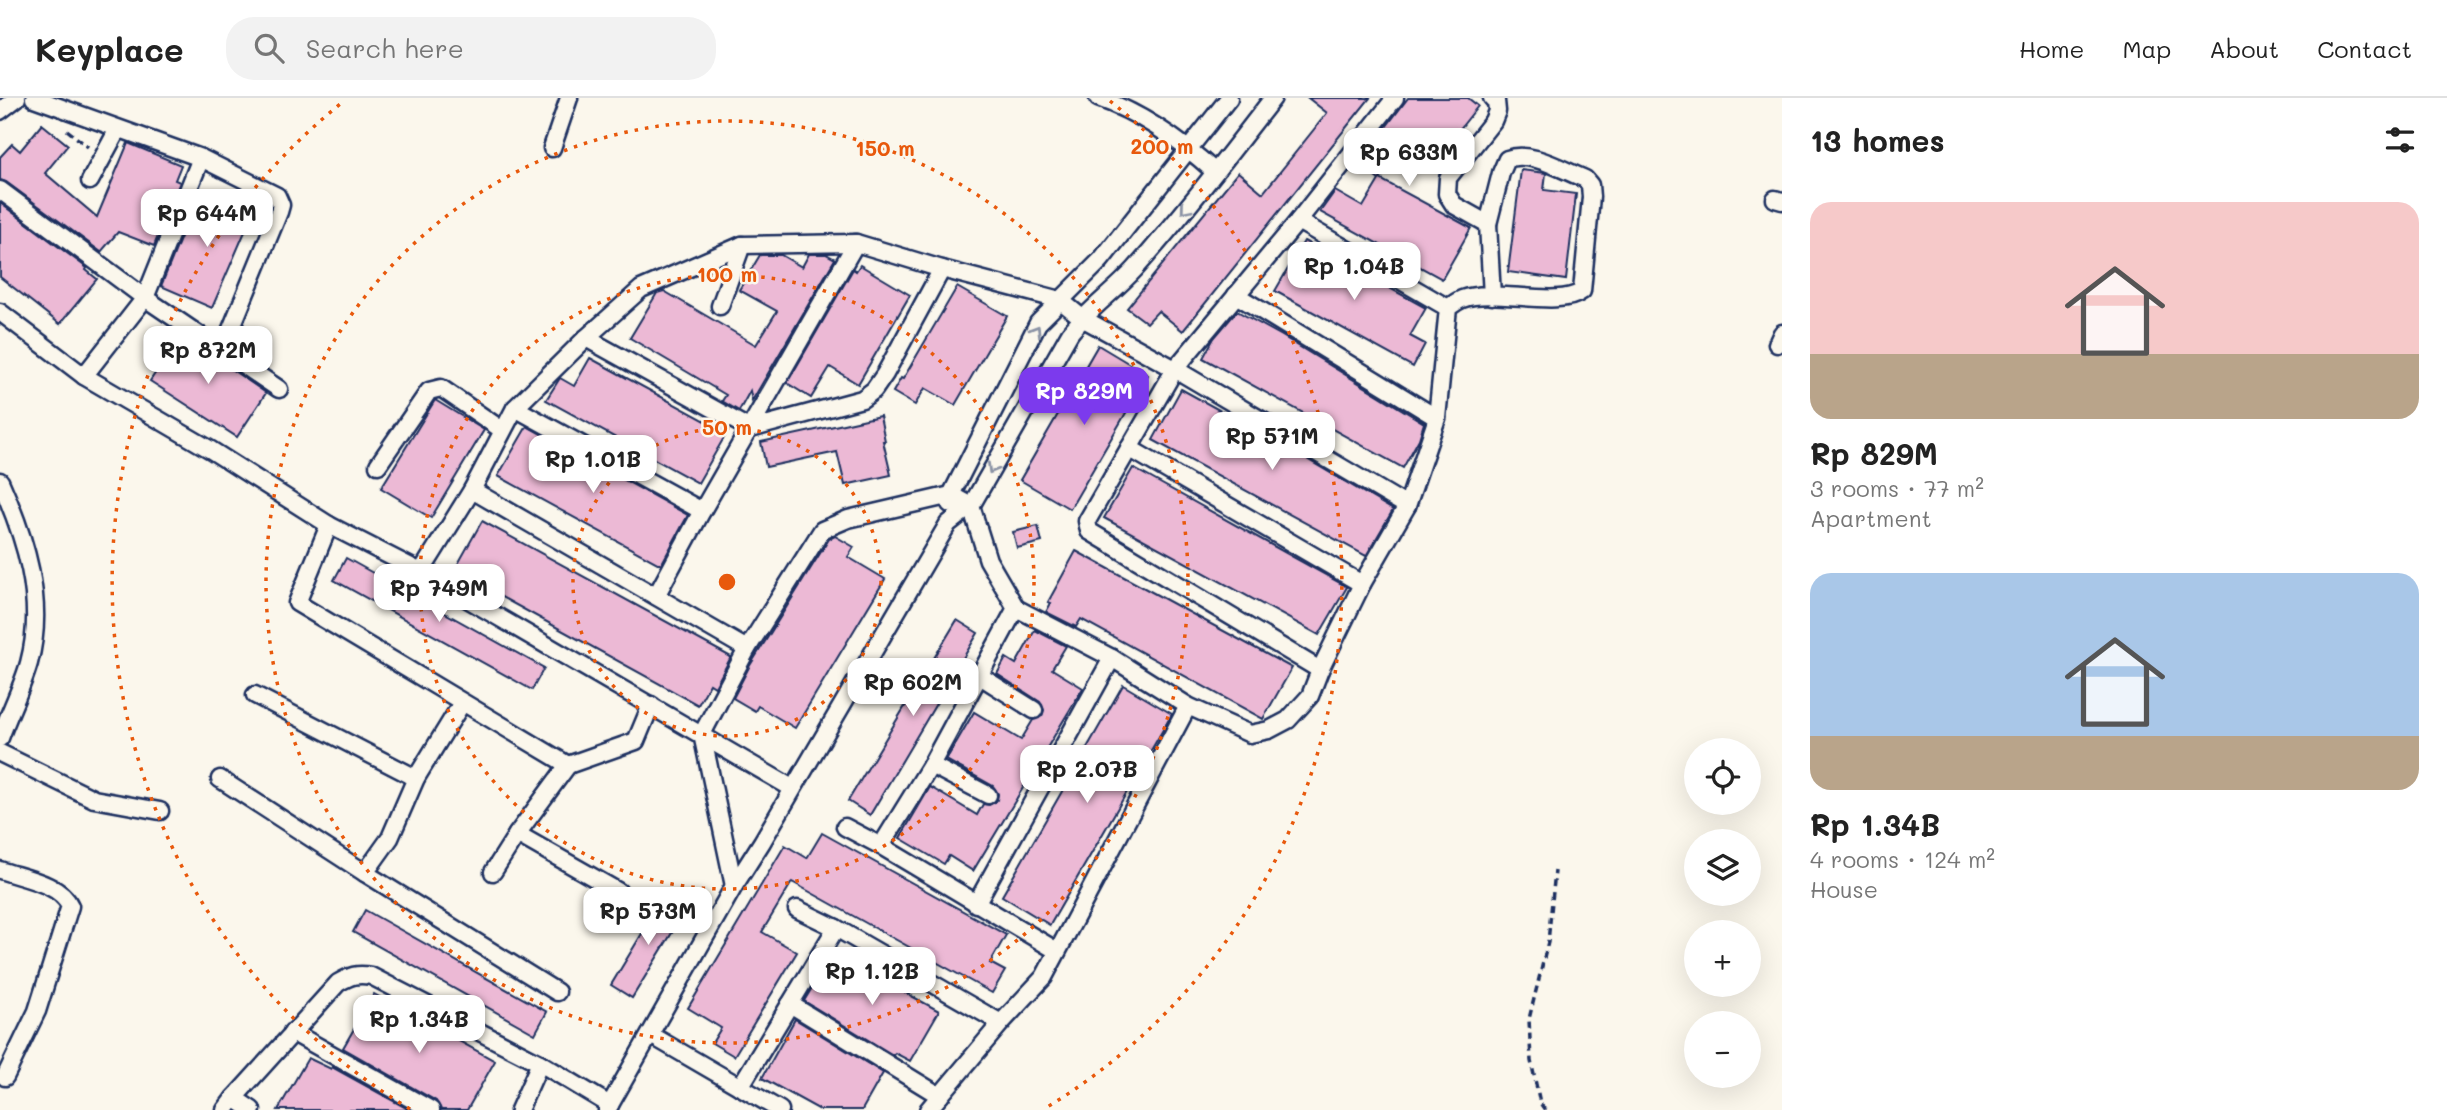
<!DOCTYPE html>
<html lang="en">
<head>
<meta charset="utf-8">
<style>
	:root { --surface:#fff; --page:#f2f2f2; --text:#222; --muted:#767676; --line:#e0e0e0; --accent:#7c3aed }
	body { margin:0; font-family:Mali,sans-serif; background:var(--page); color:var(--text); height:100vh; display:flex; flex-direction:column; font-size:26px; white-space:nowrap }
	* { box-sizing:border-box; margin:0 }
	p { font-size:23px; color:var(--muted) }
	.icon { flex:none; width:38px; height:38px; fill:none; stroke:currentColor; stroke-width:2; stroke-linecap:round; stroke-linejoin:round }
	.map { position:relative; flex:1; overflow:hidden }
	.panel { display:flex; flex-direction:column; background:var(--surface); width:665px }
	.panel>* { flex:none }
	.buttons { position:absolute; left:1684px; top:640px; display:grid; gap:14px }
	.buttons a { display:grid; place-items:center; width:77px; height:77px; border-radius:50%; background:var(--surface); box-shadow:0 7px 28px #0002; font-size:35px }
	.price { position:absolute; translate:-50% -60px; padding:0 16px; border-radius:14px; background:#fff; color:#222; font-size:23px; line-height:46px; filter:drop-shadow(0 2px 4px #0008) }
	.price::after { content:''; position:absolute; left:50%; top:42px; width:21px; height:16px; margin-left:-10px; background:inherit; clip-path:polygon(0 0,100% 0,50% 100%) }
	.price.selected { background:var(--accent); color:#fff }
	ul { padding:0; list-style:none }
	li { display:grid; align-content:center; gap:14px; height:371px; padding:0 28px }
	li span { display:grid; place-items:center; height:217px; border-radius:21px; color:#555 }
	li>.icon { margin-inline-start:auto }
	span .icon { width:126px; height:126px; fill:#fffc; stroke-width:1 }
	li b { font-size:30px }
	h2 { display:flex; justify-content:space-between; align-items:center; height:84px; padding:0 28px; font-size:30px }
	header { display:flex; align-items:center; gap:42px; box-sizing:border-box; height:98px; padding:0 35px; background:var(--surface); border-bottom:2px solid var(--line) }
	header strong { font-size:33px }
	nav { display:flex; gap:38px; margin-inline-start:auto; font-size:24px }
	.search { width:490px; height:63px; background:var(--page); display:flex; align-items:center; gap:18px; box-sizing:border-box; padding:0 24px; border-radius:28px; color:var(--muted); font-size:26px }
	main { display:flex; flex:1; min-height:0 }
	.map>svg:first-child { display:block }
</style>
</head>
<body>
<header>
<strong>Keyplace</strong>
<div class="search"><svg class="icon" aria-label="search" viewBox="0 0 24 24"><circle cx="10" cy="10" r="6"/><path d="M15 15l6 6"/></svg>Search here</div>
<nav><a>Home</a><a>Map</a><a>About</a><a>Contact</a></nav>
</header>
<main>
<div class="map">
<svg width="1782" height="1012" viewBox="0 0 1782 1012">
	<rect width="100%" height="100%" fill="#fbf7ec"/>
	<filter id="ink" filterUnits="userSpaceOnUse"><feTurbulence type="fractalNoise" baseFrequency=".0143" numOctaves="2"/><feDisplacementMap in="SourceGraphic" scale="14" xChannelSelector="R" yChannelSelector="G"/><feConvolveMatrix kernelMatrix="1 2 1 2 8 2 1 2 1" color-interpolation-filters="sRGB"/></filter>
	<g filter="url(#ink)">
		<!-- building -->
		<g fill="#ecb9d5" stroke="#1b2f5e" stroke-width="2">
			<path d="M 1308,0 L 1370,0 L 1183,233 L 1158,213 L 1147,225 L 1127,210 L 1238,74 L 1263,95 L 1327,15 Z"/>
			<path d="M 1408,0 L 1468,0 L 1478,8 L 1436,61 L 1411,42 L 1380,81 L 1471,130 L 1442,181 L 1320,114 L 1335,93 L 1363,109 L 1379,82 L 1358,66 Z"/>
			<path d="M 42,26 L 68,47 L 45,75 L 97,119 L 128,45 L 181,67 L 175,82 L 180,84 L 154,148 L 118,134 L 101,154 L 6,84 L 0,82 L 0,59 L 12,46 L 20,53 Z"/>
			<path d="M 1521,72 L 1546,75 L 1544,92 L 1576,96 L 1566,182 L 1508,174 Z"/>
			<path d="M 200,92 L 253,115 L 212,210 L 161,188 Z"/>
			<path d="M 0,105 L 87,170 L 86,172 L 97,181 L 60,226 L 0,179 Z"/>
			<path d="M 1304,143 L 1426,210 L 1410,238 L 1425,246 L 1413,269 L 1275,193 Z"/>
			<path d="M 809,156 L 826,156 L 835,161 L 752,303 L 750,293 L 739,313 L 722,303 L 726,297 L 630,240 L 657,195 L 664,193 L 756,247 L 777,213 L 739,192 L 760,157 L 781,157 L 802,169 Z"/>
			<path d="M 860,167 L 910,197 L 858,286 L 830,269 L 811,300 L 787,285 L 853,171 L 856,173 Z"/>
			<path d="M 957,189 L 1007,218 L 955,307 L 925,290 L 915,307 L 893,294 L 901,280 L 903,281 Z"/>
			<path d="M 1237,213 L 1282,238 L 1424,325 L 1419,341 L 1403,370 L 1203,260 L 1214,240 Z"/>
			<path d="M 181,237 L 266,295 L 237,339 L 150,283 Z"/>
			<path d="M 1098,247 L 1148,277 L 1070,411 L 1020,382 Z"/>
			<path d="M 590,260 L 709,325 L 711,321 L 729,331 L 698,385 L 546,302 L 560,280 L 574,288 Z"/>
			<path d="M 1181,291 L 1288,350 L 1393,412 L 1366,458 L 1153,342 Z"/>
			<path d="M 435,302 L 484,332 L 431,420 L 381,390 Z"/>
			<path d="M 880,318 L 885,343 L 883,343 L 891,377 L 845,387 L 837,354 L 766,369 L 761,344 Z"/>
			<path d="M 527,328 L 688,417 L 661,467 L 498,378 Z"/>
			<path d="M 1133,370 L 1347,489 L 1319,537 L 1104,420 Z"/>
			<path d="M 482,423 L 731,559 L 715,589 L 710,586 L 698,607 L 454,473 Z"/>
			<path d="M 1038,428 L 1042,444 L 1017,450 L 1013,434 Z"/>
			<path d="M 835,438 L 854,449 L 848,459 L 885,481 L 795,630 L 758,608 L 755,613 L 733,600 L 749,569 L 829,441 Z"/>
			<path d="M 1076,453 L 1292,570 L 1263,621 L 1081,521 L 1076,529 L 1046,514 L 1051,505 L 1048,504 Z"/>
			<path d="M 346,460 L 544,570 L 532,592 L 334,482 Z"/>
			<path d="M 957,522 L 978,535 L 870,717 L 848,703 Z"/>
			<path d="M 1035,532 L 1066,548 L 1052,571 L 1083,590 L 973,773 L 949,758 L 944,766 L 900,740 L 930,689 L 977,717 L 983,706 L 989,707 L 997,702 L 998,696 L 993,688 L 946,662 L 974,614 L 1021,642 L 1033,622 L 1042,618 L 1044,612 L 1040,604 L 997,576 L 1006,560 L 1016,566 Z"/>
			<path d="M 1123,587 L 1172,616 L 1050,827 L 1002,798 Z"/>
			<path d="M 822,735 L 1006,837 L 990,865 L 1005,873 L 992,895 L 792,784 L 762,834 L 797,854 L 734,958 L 712,945 L 721,930 L 688,910 L 785,747 L 807,760 Z"/>
			<path d="M 664,799 L 686,812 L 632,900 L 611,887 Z"/>
			<path d="M 365,812 L 547,914 L 535,936 L 353,834 Z"/>
			<path d="M 833,855 L 939,913 L 910,963 L 895,955 L 893,957 L 804,903 Z"/>
			<path d="M 374,896 L 495,963 L 467,1012 L 441,1012 L 436,1003 L 343,950 Z"/>
			<path d="M 795,921 L 883,975 L 862,1012 L 820,1012 L 762,980 Z"/>
			<path d="M 308,960 L 331,971 L 332,969 L 410,1012 L 278,1012 Z"/>
		</g>
		<g fill="none" stroke-linecap="round" stroke-linejoin="round">
			<defs>
				<g id="street">
					<path d="M 34,0 L 201,60 L 277,98 L 281,107 L 279,114 L 222,253"/>
					<path d="M 1098,0 C 1141,15 1182,44 1215,74"/>
					<path d="M 0,13 L 17,0"/>
					<path d="M 552,50 L 569,0"/>
					<path d="M 90,83 L 118,31"/>
					<path d="M 0,92 L 145,200 L 279,291"/>
					<path d="M 1775,101 L 1782,103"/>
					<path d="M 1298,123 L 1448,210"/>
					<path d="M 1488,126 L 1454,107 L 1447,96 L 1448,80 L 1493,23 L 1497,13 L 1496,3 L 1492,0"/>
					<path d="M 1236,197 L 1437,320"/>
					<path d="M 720,208 L 742,147"/>
					<path d="M 0,214 L 84,278 L 211,352 L 329,427 L 421,474 L 792,690"/>
					<path d="M 586,240 L 750,331 L 862,301 L 874,292 L 885,276 L 942,171"/>
					<path d="M 1777,246 L 1782,235"/>
					<path d="M 84,278 L 145,200 L 201,60"/>
					<path d="M 515,310 L 702,413"/>
					<path d="M 1129,350 L 1362,486"/>
					<path d="M 378,367 L 429,293 L 441,290 L 502,332"/>
					<path d="M 0,383 C 25,439 46,503 29,565 C 22,590 9,615 0,640"/>
					<path d="M 472,392 L 747,551"/>
					<path d="M 950,406 L 951,397 L 1038,225 L 1101,162 L 1229,0"/>
					<path d="M 329,427 L 297,505 L 568,667 L 636,643 L 651,607"/>
					<path d="M 421,474 L 472,392 L 515,310 L 586,240 L 641,191 L 742,147 L 856,145 L 942,171 L 1060,202 L 1082,220 L 1175,271 L 1407,408"/>
					<path d="M 656,498 L 702,413 L 856,145"/>
					<path d="M 1016,510 L 1112,560 L 1188,608 L 1250,636 L 1269,632 L 1288,622 L 1310,598 L 1320,572 L 1362,486 L 1407,408 L 1437,320 L 1448,210 C 1452,207 1457,203 1462,201 C 1493,189 1559,211 1582,193 L 1591,99 L 1590,87 L 1585,81 C 1562,72 1531,52 1507,61 L 1501,75 L 1488,126 L 1492,198"/>
					<path d="M 1320,572 L 1089,433 L 1087,423 L 1175,271 L 1298,123 L 1395,0"/>
					<path d="M 980,578 L 1034,612"/>
					<path d="M 255,597 L 416,680"/>
					<path d="M 462,605 L 416,680 L 390,740 L 365,775 L 557,894"/>
					<path d="M 0,655 L 94,701 L 160,713"/>
					<path d="M 568,667 L 517,736 L 619,794"/>
					<path d="M 931,667 L 988,697"/>
					<path d="M 220,681 L 365,775"/>
					<path d="M 845,729 L 881,748 L 1057,853"/>
					<path d="M 0,772 C 22,780 60,785 70,808 L 37,913 L 5,979"/>
					<path d="M 493,774 L 517,736"/>
					<path d="M 734,788 L 702,636 L 747,551 L 822,432 L 848,421 L 951,397 L 971,408 L 988,462 L 1016,510 L 931,667 L 881,748"/>
					<path d="M 976,806 L 1112,560"/>
					<path d="M 797,811 L 836,830 L 1001,925"/>
					<path d="M 790,906 L 940,998"/>
					<path d="M 292,934 L 431,1012"/>
					<path d="M 651,937 L 780,1012"/>
					<path d="M 740,989 L 836,830"/>
					<path d="M 234,1000 L 252,1012"/>
					<path d="M 225,1012 L 234,1000 L 338,885 C 350,878 357,875 371,878 L 540,965 L 610,1007"/>
					<path d="M 519,1012 L 540,965"/>
					<path d="M 607,1012 L 734,788 L 762,744 L 948,426 L 971,408 L 1070,235 C 1089,211 1114,194 1135,171 C 1183,117 1228,58 1273,0"/>
					<path d="M 928,1012 L 1001,925 L 1044,879 L 1188,608"/>
				</g>
			</defs>
			<!-- street casing -->
			<use href="#street" stroke="#1b2f5e" stroke-width="21"/>
			<!-- path -->
			<g stroke="#1b2f5e" stroke-width="3.5" stroke-dasharray="7 5" stroke-linecap="butt">
				<path d="M 67,32 L 88,49"/>
				<path d="M 1545,1012 L 1540,1005 L 1531,963 L 1529,921 L 1548,844 L 1555,773"/>
			</g>
			<!-- street -->
			<use href="#street" stroke="#fbf7ec" stroke-width="16"/>
		</g>
		<!-- one-way arrows -->
		<defs><path id="oneway-chevron" d="M-2-3.5L2.5 0L-2 3.5" fill="none" stroke-width="1.6" stroke-linecap="round" stroke-linejoin="round" transform="scale(1.75)"/></defs>
		<g stroke="#8b93a5">
			<use href="#oneway-chevron" transform="translate(1185 111) rotate(130)"/>
			<use href="#oneway-chevron" transform="translate(1036 232) rotate(-59)"/>
			<use href="#oneway-chevron" transform="translate(992 371) rotate(120)"/>
		</g>
	</g>
	<!-- distance rings -->
	<g fill="none" stroke="#e8590c" stroke-width="3.5" stroke-dasharray="3.5 7">
		<circle cx="727" cy="484" r="154"/>
		<circle cx="727" cy="484" r="307"/>
		<circle cx="727" cy="484" r="461"/>
		<path d="M410 1011A615 615 0 0 1 344 3M1110 3A615 615 0 0 1 1044 1011"/>
	</g>
	<circle cx="727" cy="484" r="10" fill="#e8590c" stroke="#fbf7ec" stroke-width="3.5"/>
	<g font-size="21" text-anchor="middle" font-weight="bold" fill="#e8590c" stroke="#fbf7ec" stroke-width="5" stroke-linejoin="round" paint-order="stroke">
		<text x="1162" y="56">200 m</text>
		<text x="885" y="58">150 m</text>
		<text x="727" y="184">100 m</text>
		<text x="727" y="337">50 m</text>
	</g>
</svg>
<div class="buttons">
<a><svg class="icon" aria-label="locate" viewBox="0 0 24 24"><circle cx="12" cy="12" r="6"/><path d="M12 2v4M12 18v4M2 12h4M18 12h4"/></svg></a>
<a><svg class="icon" aria-label="layers" viewBox="0 0 24 24"><path d="M12 4l9 5-9 5-9-5zM3 14l9 5 9-5"/></svg></a>
<a>+</a>
<a>−</a>
</div>
<b class="price" style="left:1409px;top:90px">Rp 633M</b>
<b class="price" style="left:207px;top:151px">Rp 644M</b>
<b class="price" style="left:1354px;top:204px">Rp 1.04B</b>
<b class="price" style="left:208px;top:288px">Rp 872M</b>
<b class="price selected" style="left:1084px;top:329px">Rp 829M</b>
<b class="price" style="left:1272px;top:374px">Rp 571M</b>
<b class="price" style="left:593px;top:397px">Rp 1.01B</b>
<b class="price" style="left:439px;top:526px">Rp 749M</b>
<b class="price" style="left:913px;top:620px">Rp 602M</b>
<b class="price" style="left:1087px;top:707px">Rp 2.07B</b>
<b class="price" style="left:648px;top:849px">Rp 573M</b>
<b class="price" style="left:872px;top:909px">Rp 1.12B</b>
<b class="price" style="left:419px;top:957px">Rp 1.34B</b>
</div>
<section class="panel">
<h2>13 homes<svg class="icon" aria-label="filters" viewBox="0 0 24 24"><path d="M4 7h16M4 17h16"/><circle cx="9" cy="7" r="2"/><circle cx="15" cy="17" r="2"/></svg></h2>
<ul>
<li><span style="background:linear-gradient(#f6c9c9 70%,#b9a48a 0)"><svg class="icon" aria-label="home" viewBox="0 0 24 24"><path d="M3 11l9-7 9 7M6 9v11h12V9"/></svg></span><div><b>Rp 829M</b><p>3 rooms · 77 m²</p><p>Apartment</p></div></li>
<li><span style="background:linear-gradient(#a9c7e8 75%,#b9a48a 0)"><svg class="icon" aria-label="home" viewBox="0 0 24 24"><path d="M3 11l9-7 9 7M6 9v11h12V9"/></svg></span><div><b>Rp 1.34B</b><p>4 rooms · 124 m²</p><p>House</p></div></li>
</ul>
</section>
</main>
</body>
</html>
